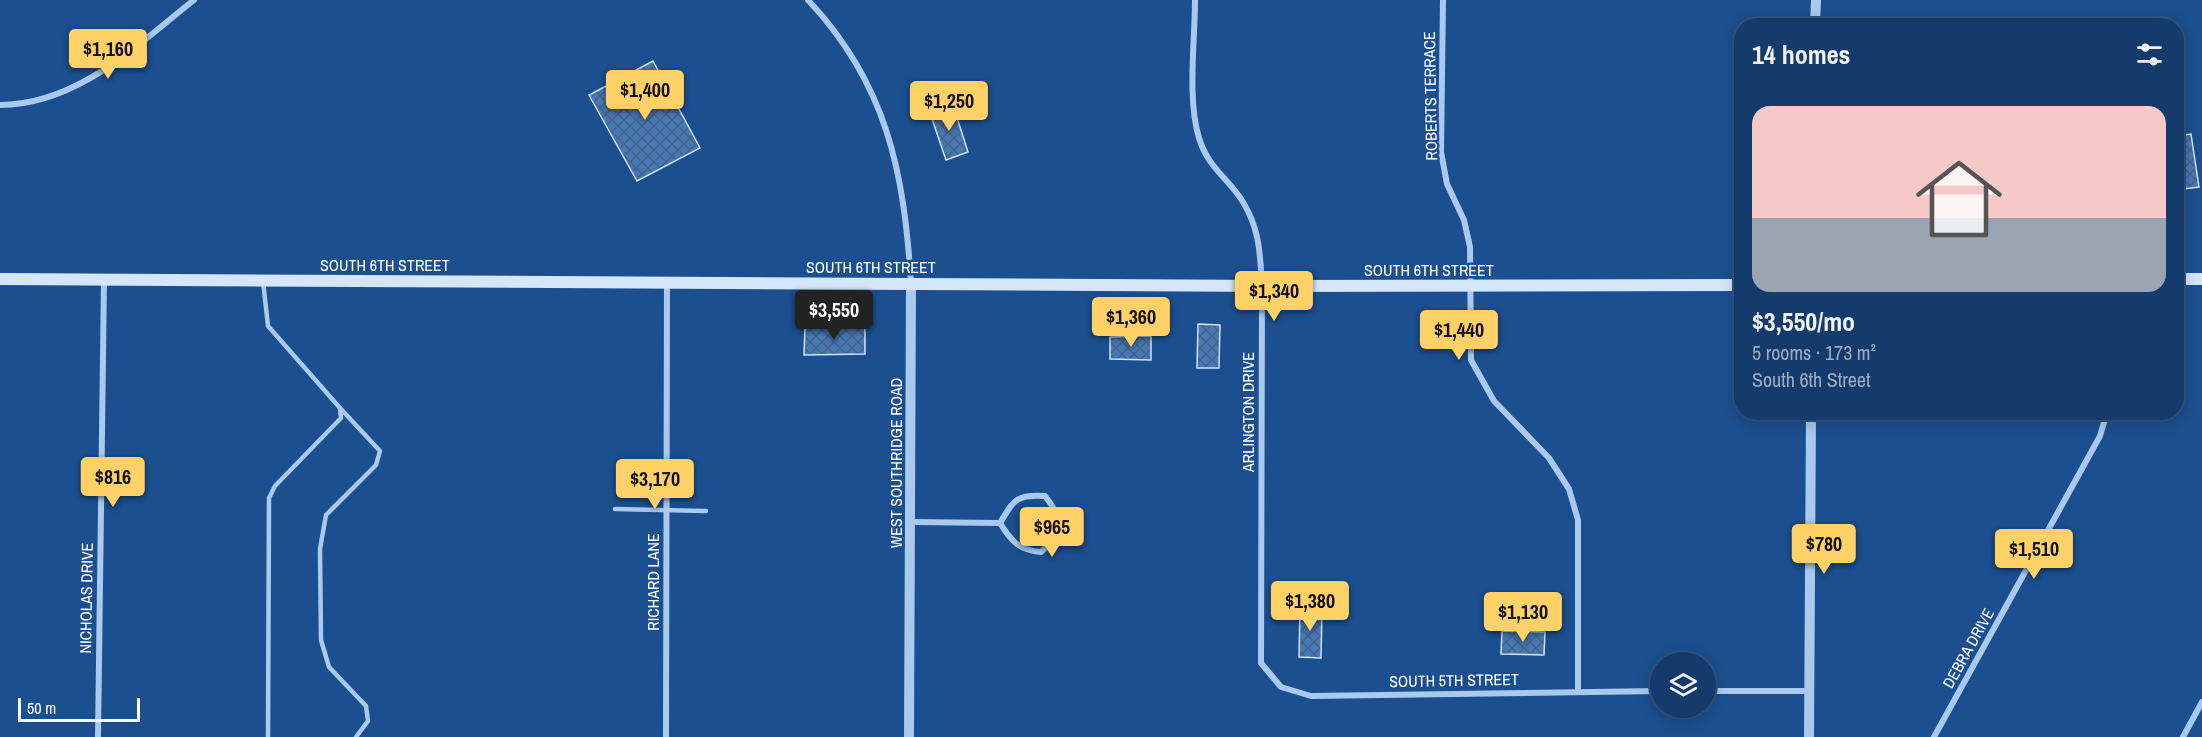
<!DOCTYPE html>
<html lang="en">
<head>
<meta charset="utf-8">
<style>
	:root { --surface:#143b6b; --page:#214673; --text:#f1f3f6; --muted:#9dadc1; --line:#33557e; --accent:#ffd166 }
	body { margin:0; font-family:"Archivo Narrow",sans-serif; background:var(--page); color:var(--text); height:100vh; display:flex; flex-direction:column; font-size:22px; white-space:nowrap }
	* { box-sizing:border-box; margin:0 }
	p { font-size:20px; color:var(--muted) }
	.icon { flex:none; width:33px; height:33px; fill:none; stroke:currentColor; stroke-width:2; stroke-linecap:round; stroke-linejoin:round }
	.map { position:relative; flex:1; overflow:hidden }
	.side { position:absolute; left:1734px; top:18px; width:450px; height:402px; display:flex; flex-direction:column; background:var(--surface); border-radius:24px; box-shadow:0 3px 15px #0003,0 0 0 2px var(--line) }
	.side>* { flex:none }
	.tools { position:absolute; left:1650px; top:652px; display:grid; gap:12px }
	.tools a { display:grid; place-items:center; width:66px; height:66px; border-radius:50%; background:var(--surface); box-shadow:0 3px 15px #0003,0 0 0 2px var(--line); font-size:30px }
	.scale { position:absolute; left:18px; bottom:15px; width:122px; box-sizing:border-box; padding-left:6px; border:3px solid #fff; border-top:0; font-size:16px; line-height:21px; white-space:nowrap; color:#fff; -webkit-text-stroke:4px #1b4f8f; paint-order:stroke }
	.price { position:absolute; translate:-50% -51px; padding:0 14px; border-radius:6px; background:var(--accent); color:#111; font-size:20px; line-height:39px; filter:drop-shadow(0 2px 3px #0008) }
	.price::after { content:''; position:absolute; left:50%; top:36px; width:18px; height:14px; margin-left:-9px; background:inherit; clip-path:polygon(0 0,100% 0,50% 100%) }
	.price.current { background:#222; color:#fff }
	ul { padding:0; list-style:none }
	li { display:grid; align-content:center; gap:12px; height:318px; padding:0 18px }
	li span { display:grid; place-items:center; height:186px; border-radius:18px; color:#555 }
	li>.icon { margin-inline-start:auto }
	span .icon { width:108px; height:108px; fill:#fffc; stroke-width:1 }
	li b { font-size:26px }
	h2 { display:flex; justify-content:space-between; align-items:center; height:72px; padding:0 18px; font-size:26px }
	.map>svg:first-child { display:block }
</style>
</head>
<body>
<div class="map">
<svg width="2202" height="737" viewBox="0 0 2202 737">
	<defs>
		<pattern id="building-cross-hatch" width="8" height="8" patternUnits="userSpaceOnUse" patternTransform="scale(1.5)"><rect width="8" height="8" fill="#4478b7"/><path d="M0 0l8 8M0 8l8-8" fill="none" stroke="#486282"/></pattern>
	</defs>
	<rect width="100%" height="100%" fill="#1b4f8f"/>
	<!-- building -->
	<g fill="url(#building-cross-hatch)" stroke="#cfe3fa" stroke-width="1.5">
		<path d="M 653,61 L 700,148 L 637,181 L 589,95 Z"/>
		<path d="M 953,105 L 968,152 L 946,160 L 930,113 Z"/>
		<path d="M 2191,134 L 2199,187 L 2176,190 L 2176,136 Z"/>
		<path d="M 1198,324 L 1220,325 L 1219,368 L 1197,368 Z"/>
		<path d="M 805,326 L 865,327 L 865,354 L 804,355 Z"/>
		<path d="M 1151,336 L 1151,360 L 1110,359 L 1110,337 Z"/>
		<path d="M 1300,607 L 1322,608 L 1321,658 L 1299,657 Z"/>
		<path d="M 1502,631 L 1545,632 L 1544,655 L 1501,654 Z"/>
	</g>
	<g fill="none" stroke-linecap="round" stroke-linejoin="round">
		<!-- service -->
		<g stroke="#a9c9ee" stroke-width="4.5">
			<path d="M 263,281 L 268,326 L 340,408 L 341,418 L 275,486 L 269,498 L 268,737"/>
			<path d="M 340,408 L 380,451 L 376,465 L 326,515 L 320,549 L 321,640 L 329,667 L 366,706 L 368,721 L 356,737"/>
			<path d="M 615,509 L 706,511"/>
		</g>
		<!-- minor -->
		<g stroke="#a9c9ee" stroke-width="6">
			<path d="M 808,0 C 887,84 904,172 911,283"/>
			<path d="M 1195,0 C 1195,41 1187,99 1199,138 C 1208,168 1229,179 1243,202 C 1260,230 1260,254 1262,286 L 1261,663 L 1281,687 L 1311,696 L 1660,691"/>
			<path d="M 1443,0 L 1441,152 L 1447,184 L 1464,220 L 1470,247 L 1471,360 L 1494,401 L 1549,458 L 1569,489 L 1578,520 L 1578,691"/>
			<path d="M 0,105 C 77,105 137,45 194,0"/>
			<path d="M 911,522 L 1000,523 C 1011,541 1019,550 1041,552 C 1064,532 1064,520 1045,496 C 1016,494 1014,500 1000,523"/>
			<path d="M 1706,691 L 1809,691"/>
			<path d="M 98,737 L 104,280"/>
			<path d="M 666,737 L 667,283"/>
			<path d="M 1934,737 L 2100,436 L 2107,412"/>
			<path d="M 2183,737 L 2202,702"/>
		</g>
		<!-- tertiary -->
		<g stroke="#a9c9ee" stroke-width="10">
			<path d="M 1815,26 L 1816,0"/>
			<path d="M 909,737 L 911,283"/>
			<path d="M 1809,737 L 1811,412"/>
		</g>
		<!-- secondary -->
		<g stroke="#d6e6fa" stroke-width="12">
			<path d="M 0,279 L 1276,286 L 1742,285"/>
			<path d="M 2176,279 L 2202,279"/>
		</g>
	</g>
	<g text-anchor="middle" dominant-baseline="central" stroke-width="5" stroke-linejoin="round" paint-order="stroke">
		<!-- street labels -->
		<g font-size="16" fill="#fff" stroke="#1b4f8f">
			<text transform="translate(1430 96) rotate(-91)">ROBERTS TERRACE</text>
			<text x="385" y="265">SOUTH 6TH STREET</text>
			<text x="871" y="267">SOUTH 6TH STREET</text>
			<text x="1429" y="270">SOUTH 6TH STREET</text>
			<text transform="translate(1248 412) rotate(-90)">ARLINGTON DRIVE</text>
			<text transform="translate(896 463) rotate(-90)">WEST SOUTHRIDGE ROAD</text>
			<text transform="translate(653 582) rotate(-90)">RICHARD LANE</text>
			<text transform="translate(86 598) rotate(-89)">NICHOLAS DRIVE</text>
			<text transform="translate(1968 648) rotate(-61)">DEBRA DRIVE</text>
			<text transform="translate(1454 680) rotate(-1)">SOUTH 5TH STREET</text>
		</g>
	</g>
</svg>
<div class="tools">
<a><svg class="icon" aria-label="layers" viewBox="0 0 24 24"><path d="M12 4l9 5-9 5-9-5zM3 14l9 5 9-5"/></svg></a>
</div>
<div class="scale">50 m</div>
<b class="price" style="left:108px;top:80px">$1,160</b>
<b class="price" style="left:645px;top:121px">$1,400</b>
<b class="price" style="left:949px;top:132px">$1,250</b>
<b class="price" style="left:1274px;top:322px">$1,340</b>
<b class="price current" style="left:834px;top:341px">$3,550</b>
<b class="price" style="left:1131px;top:348px">$1,360</b>
<b class="price" style="left:1459px;top:361px">$1,440</b>
<b class="price" style="left:113px;top:508px">$816</b>
<b class="price" style="left:655px;top:510px">$3,170</b>
<b class="price" style="left:1052px;top:558px">$965</b>
<b class="price" style="left:1824px;top:575px">$780</b>
<b class="price" style="left:2034px;top:580px">$1,510</b>
<b class="price" style="left:1310px;top:632px">$1,380</b>
<b class="price" style="left:1523px;top:643px">$1,130</b>
<section class="side">
<h2>14 homes<svg class="icon" aria-label="filters" viewBox="0 0 24 24"><path d="M4 7h16M4 17h16"/><circle cx="9" cy="7" r="2"/><circle cx="15" cy="17" r="2"/></svg></h2>
<ul>
<li><span style="background:linear-gradient(#f6c9c9 60%,#9aa5b1 0)"><svg class="icon" aria-label="home" viewBox="0 0 24 24"><path d="M3 11l9-7 9 7M6 9v11h12V9"/></svg></span><div><b>$3,550/mo</b><p>5 rooms · 173 m²</p><p>South 6th Street</p></div></li>
</ul>
</section>
</div>
</body>
</html>
